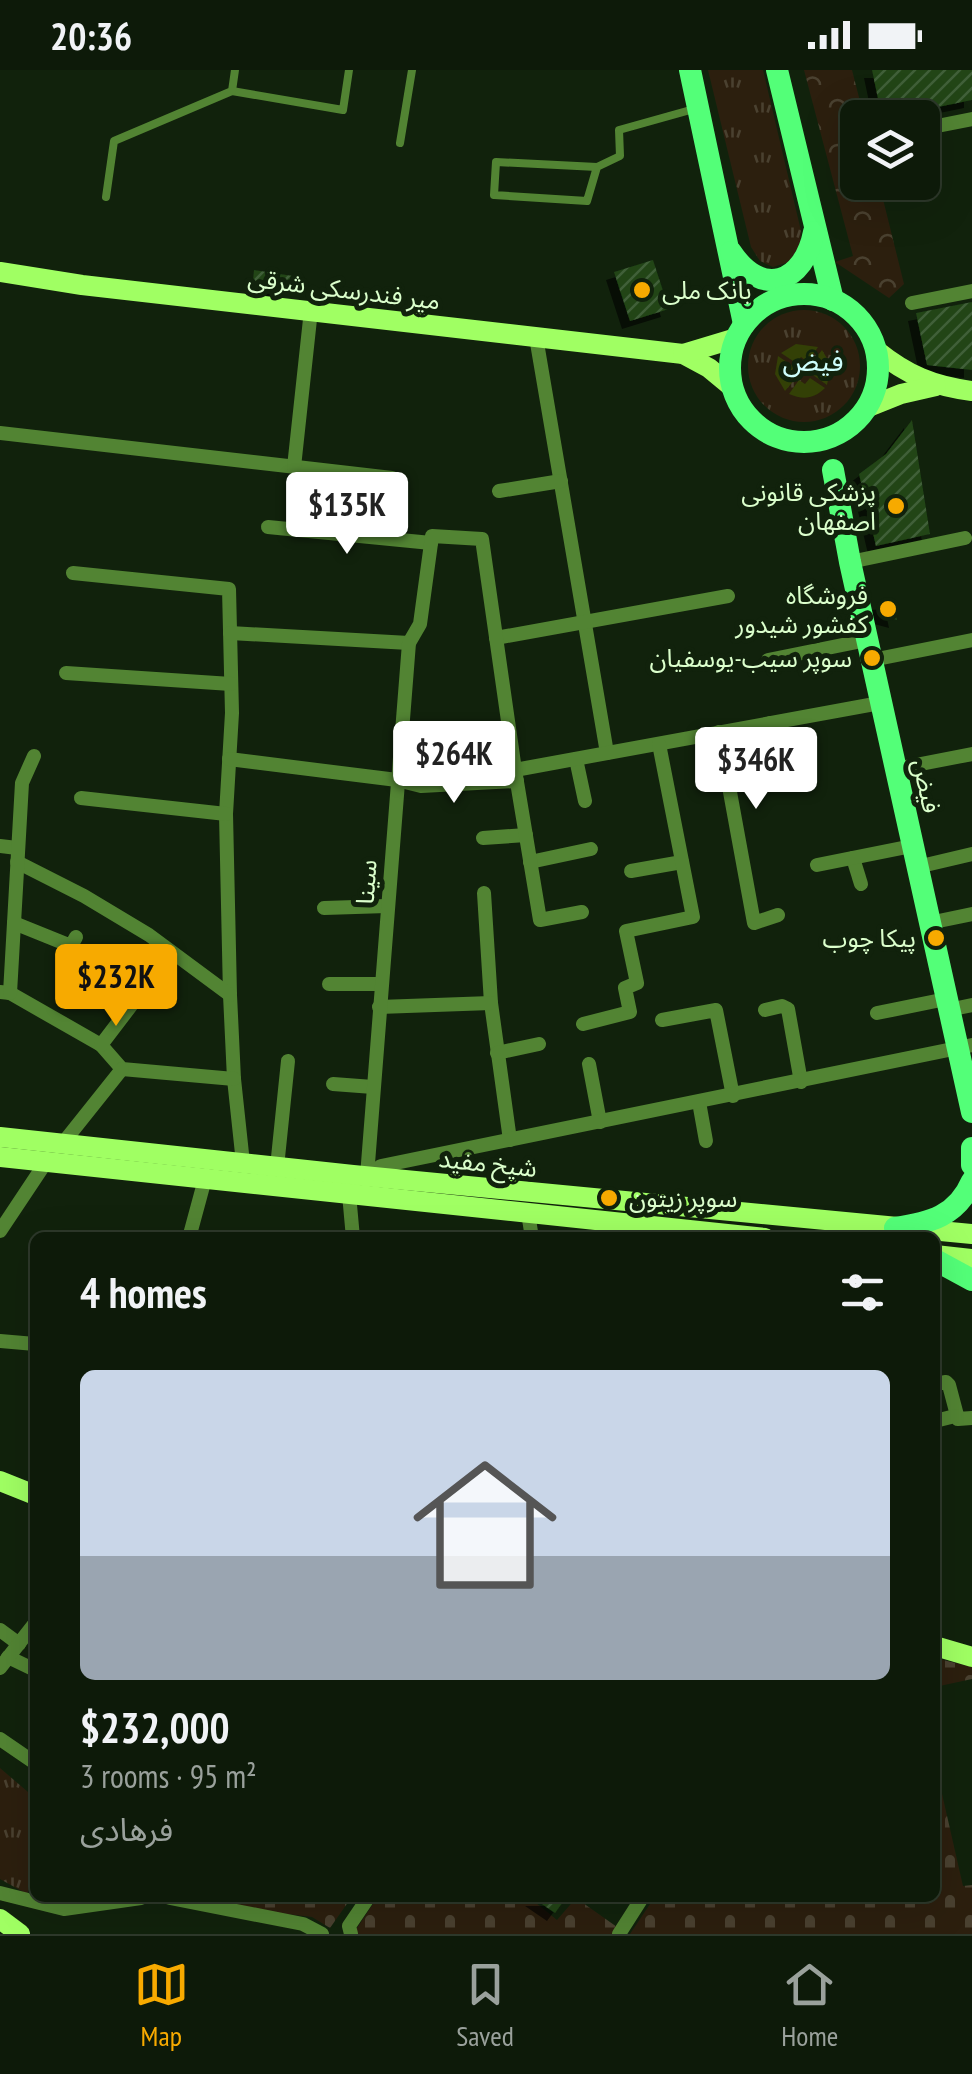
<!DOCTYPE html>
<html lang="en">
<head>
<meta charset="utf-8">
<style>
	:root { --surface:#0d1a09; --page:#162312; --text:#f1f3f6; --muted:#9aa19c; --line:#2d382a; --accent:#f7aa00 }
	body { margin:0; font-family:"PT Sans Narrow","Noto Sans Arabic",sans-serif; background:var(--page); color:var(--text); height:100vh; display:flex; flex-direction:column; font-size:38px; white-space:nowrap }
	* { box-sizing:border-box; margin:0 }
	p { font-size:32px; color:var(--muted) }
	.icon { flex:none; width:55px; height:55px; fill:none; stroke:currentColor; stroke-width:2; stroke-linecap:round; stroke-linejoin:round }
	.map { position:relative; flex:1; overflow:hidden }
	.sheet { position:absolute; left:30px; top:1162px; width:910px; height:670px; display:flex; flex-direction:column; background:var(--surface); border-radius:15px; box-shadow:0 10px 40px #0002,0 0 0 2px var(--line) }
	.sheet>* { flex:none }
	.controls { position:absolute; left:840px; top:30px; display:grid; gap:20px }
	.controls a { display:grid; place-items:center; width:100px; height:100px; border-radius:15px; background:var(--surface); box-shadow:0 10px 40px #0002,0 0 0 2px var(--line); font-size:50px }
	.price { position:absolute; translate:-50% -85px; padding:0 22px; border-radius:10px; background:#fff; color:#222; font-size:32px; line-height:65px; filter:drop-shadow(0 2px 5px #0008) }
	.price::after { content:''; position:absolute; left:50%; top:60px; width:30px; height:22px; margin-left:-15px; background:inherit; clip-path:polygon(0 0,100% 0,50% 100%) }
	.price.active { background:var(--accent); color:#111 }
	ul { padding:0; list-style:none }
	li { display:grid; align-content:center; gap:20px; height:530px; padding:0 50px }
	li span { display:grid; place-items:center; height:310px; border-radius:15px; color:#555 }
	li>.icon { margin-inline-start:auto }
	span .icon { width:180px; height:180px; fill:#fffc; stroke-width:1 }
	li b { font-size:42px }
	h2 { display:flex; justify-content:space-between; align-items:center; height:120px; padding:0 50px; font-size:42px }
	.status { display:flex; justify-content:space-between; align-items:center; height:70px; padding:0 50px; background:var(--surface); direction:ltr }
	.status svg { height:28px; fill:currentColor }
	.menu { display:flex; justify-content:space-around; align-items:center; height:140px; border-top:2px solid var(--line); background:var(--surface); font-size:28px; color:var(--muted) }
	.menu a { display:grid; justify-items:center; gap:5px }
	.menu .active { color:var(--accent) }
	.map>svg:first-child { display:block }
</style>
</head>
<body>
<div class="status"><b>20:36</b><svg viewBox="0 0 49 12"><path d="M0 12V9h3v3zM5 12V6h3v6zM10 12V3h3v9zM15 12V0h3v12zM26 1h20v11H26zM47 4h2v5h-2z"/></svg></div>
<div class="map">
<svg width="972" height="1864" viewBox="0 0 972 1864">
	<defs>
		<pattern id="forest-crowns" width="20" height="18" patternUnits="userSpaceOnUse" patternTransform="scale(2.5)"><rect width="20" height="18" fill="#2c1f0e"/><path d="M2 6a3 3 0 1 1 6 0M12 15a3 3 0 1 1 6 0" fill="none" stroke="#4a4130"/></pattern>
		<pattern id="cemetery-stones" width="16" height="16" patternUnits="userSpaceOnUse" patternTransform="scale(2.5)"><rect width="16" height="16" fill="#2c1f0e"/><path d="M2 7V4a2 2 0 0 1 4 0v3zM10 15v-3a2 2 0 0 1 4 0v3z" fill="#4a4130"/></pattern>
		<pattern id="park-tufts" width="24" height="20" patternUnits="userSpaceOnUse" patternTransform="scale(2.5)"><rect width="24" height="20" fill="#2c1f0e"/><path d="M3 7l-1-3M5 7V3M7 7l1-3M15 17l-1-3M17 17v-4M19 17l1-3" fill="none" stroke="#4a4130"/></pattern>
		<pattern id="building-hatch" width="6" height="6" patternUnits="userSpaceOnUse" patternTransform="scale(2.5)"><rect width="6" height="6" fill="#204416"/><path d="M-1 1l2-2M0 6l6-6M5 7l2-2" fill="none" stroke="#406037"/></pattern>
		<filter id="shadow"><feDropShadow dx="-8" dy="8" stdDeviation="0" flood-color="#0009"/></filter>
	</defs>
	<rect width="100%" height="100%" fill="#11220c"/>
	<!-- forest -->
	<path fill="url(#forest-crowns)" d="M 804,0 L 852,0 L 864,47 L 858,48 L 858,112 L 879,113 L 904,214 L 889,228 L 835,192 L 853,186 Z"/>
	<!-- cemetery -->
	<g fill="url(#cemetery-stones)">
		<path d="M 935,1588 L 972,1597 L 972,1609 L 935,1617 Z"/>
		<path d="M 935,1693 L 963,1816 L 972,1815 L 972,1864 L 630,1864 L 654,1828 L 935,1828 Z"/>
		<path d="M 214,1828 L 351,1828 L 330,1858 L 312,1847 L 220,1836 Z"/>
		<path d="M 377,1828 L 530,1828 L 557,1850 L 576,1828 L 617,1857 L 612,1864 L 356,1864 L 355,1861 Z"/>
	</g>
	<!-- park -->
	<g fill="url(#park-tufts)">
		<path d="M 708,0 L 763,0 L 801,161 L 800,181 L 789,192 L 773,197 L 760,191 L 751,177 Z"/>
		<circle cx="804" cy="296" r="56"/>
		<path d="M 0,1698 L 35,1728 L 35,1804 L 27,1824 L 0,1809 Z"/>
	</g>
	<!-- water -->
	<g fill="#334006">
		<path d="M 796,274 L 818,277 L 808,292 L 801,287 L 796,293 L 781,283 Z"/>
		<path d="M 822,280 L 831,295 L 827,315 L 813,305 L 817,298 L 811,294 Z"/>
		<path d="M 778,286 L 794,297 L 790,303 L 796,308 L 785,321 L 775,304 Z"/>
		<path d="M 810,308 L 825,318 C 814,329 803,330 789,324 L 799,310 L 805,314 Z"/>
	</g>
	<!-- building -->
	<g fill="url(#building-hatch)" filter="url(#shadow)">
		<path d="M 872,0 L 972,0 L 972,30 L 933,38 L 935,46 L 892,48 L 889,36 L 880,38 Z"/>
		<path d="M 653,190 L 669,239 L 630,251 L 614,202 Z"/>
		<path d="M 254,200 L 293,206 L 290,225 L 252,221 Z"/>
		<path d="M 972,232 L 972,300 L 927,295 L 916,243 Z"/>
		<path d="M 912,350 L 930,464 L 876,476 L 859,404 L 886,384 Z"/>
		<path d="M 893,531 L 897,550 L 882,546 L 879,532 Z"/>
		<path d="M 533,1828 L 566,1828 L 555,1843 Z"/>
	</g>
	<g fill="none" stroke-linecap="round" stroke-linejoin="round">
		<!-- lane -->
		<g stroke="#528433" stroke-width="8">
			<path d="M 232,21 L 343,40 L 349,0"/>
			<path d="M 400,73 L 412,0"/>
			<path d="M 597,97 L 587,131 L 494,125 L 496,92 L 597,97 L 620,86 L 619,60 L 694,39"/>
			<path d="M 106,127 L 114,71 L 232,21 L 235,0"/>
		</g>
		<!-- street -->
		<g stroke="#528433" stroke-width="14">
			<path d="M 922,59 L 972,49"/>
			<path d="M 912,233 L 972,221"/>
			<path d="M 536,267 L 607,683"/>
			<path d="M 0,363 L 392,408"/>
			<path d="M 294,397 L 311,240"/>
			<path d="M 499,421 L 561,411"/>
			<path d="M 268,457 L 431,473"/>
			<path d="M 850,492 L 965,468"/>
			<path d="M 73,503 L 229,519 L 232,643 L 226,744 L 230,925 L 234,1009 L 243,1093"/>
			<path d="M 230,563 L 409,573"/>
			<path d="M 496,568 L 728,526"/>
			<path d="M 768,590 L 867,570"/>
			<path d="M 872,590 L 972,570"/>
			<path d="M 66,603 L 231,614"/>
			<path d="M 770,653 L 778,694"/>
			<path d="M 719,662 L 754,853 L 778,845"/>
			<path d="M 229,689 L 397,710 L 421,716 L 517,711"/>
			<path d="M 576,689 L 585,731"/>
			<path d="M 895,699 L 972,684"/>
			<path d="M 515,700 L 880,633"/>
			<path d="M 81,728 L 226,744"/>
			<path d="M 483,768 L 526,765"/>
			<path d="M 0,776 L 17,778"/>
			<path d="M 853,788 L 861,814"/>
			<path d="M 17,792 L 84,826 L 149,865 L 230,925"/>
			<path d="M 530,792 L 591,779"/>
			<path d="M 817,795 L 912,776"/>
			<path d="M 917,797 L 972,784"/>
			<path d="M 631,801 L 682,792"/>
			<path d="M 484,823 L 491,933 L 510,1070"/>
			<path d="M 324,838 L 387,836"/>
			<path d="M 14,853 L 71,876 L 76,867"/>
			<path d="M 929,853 L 972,844"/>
			<path d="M 329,914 L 381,914"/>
			<path d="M 0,922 L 10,923 L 101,975 L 122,999 L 234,1009"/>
			<path d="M 10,923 L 22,713 L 34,686"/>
			<path d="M 379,937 L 491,933"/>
			<path d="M 765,940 L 782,936 L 788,939 L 801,1012"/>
			<path d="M 948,940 L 972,935"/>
			<path d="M 877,943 L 946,929"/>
			<path d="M 662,950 L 716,940 L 733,1026"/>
			<path d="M 583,954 L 630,942 L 625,918 L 637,913 L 626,861 L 693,847 L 659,674"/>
			<path d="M 101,975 L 133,933 L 110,916"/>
			<path d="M 497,983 L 539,974"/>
			<path d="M 589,994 L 600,1052"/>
			<path d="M 333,1014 L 373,1017"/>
			<path d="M 699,1032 L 706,1071"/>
			<path d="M 63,1073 L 122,999"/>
			<path d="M 277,1097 L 288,991"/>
			<path d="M 367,1106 L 409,573 L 420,554 L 432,466 L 482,469 L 515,700 L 540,850 L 582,842"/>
			<path d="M 367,1106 L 381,1096 L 972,975"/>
			<path d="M 349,1124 L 353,1168"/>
			<path d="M 528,1143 L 532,1168"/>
			<path d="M 0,1161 L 46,1092"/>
			<path d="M 189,1168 L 205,1109"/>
			<path d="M 0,1271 L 35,1274"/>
			<path d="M 935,1314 L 946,1312 L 949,1315 L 958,1349 L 972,1348"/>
			<path d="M 935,1351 L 955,1346"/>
			<path d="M 0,1560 L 19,1574"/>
			<path d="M 8,1587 L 35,1600"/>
			<path d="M 0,1598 L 35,1553"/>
			<path d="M 0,1669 L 35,1693"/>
			<path d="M 0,1823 L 64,1839 L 141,1828"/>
			<path d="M 170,1828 L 303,1854 L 322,1864"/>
			<path d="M 351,1864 L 349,1856 L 368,1828"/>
			<path d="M 619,1864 L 642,1828"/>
		</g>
		<!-- secondary -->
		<g stroke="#a0ff63" stroke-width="20">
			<path d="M 0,202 L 82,215 L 683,284 L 709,298 L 732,317"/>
			<path d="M 876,280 C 907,305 933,316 972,321"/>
			<path d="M 683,284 L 736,268"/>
			<path d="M 866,338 L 901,324 L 936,316"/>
			<path d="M 0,1067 L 353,1105 L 972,1164"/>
			<path d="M 0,1087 L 765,1168"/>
			<path d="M 935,1185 L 972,1189"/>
			<path d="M 0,1411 L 35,1425"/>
			<path d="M 935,1576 L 972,1587"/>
			<path d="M 0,1849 L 20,1864"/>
		</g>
		<!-- primary -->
		<g stroke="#53ff78" stroke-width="22">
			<path d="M 690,0 L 744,254"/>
			<path d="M 777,0 L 833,230"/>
			<path d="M 731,182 C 762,229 804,213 814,162"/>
			<circle cx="804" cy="298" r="74"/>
			<path d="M 833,400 L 850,492 L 972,1042"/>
			<path d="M 972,1078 L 972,1095"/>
			<path d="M 895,1158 C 930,1153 957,1146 972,1111"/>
			<path d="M 935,1190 L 972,1210"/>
		</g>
	</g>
	<!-- markers -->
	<g fill="#f7aa00" stroke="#11220c" stroke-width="4">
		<circle cx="642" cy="220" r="10"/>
		<circle cx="896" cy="436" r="10"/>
		<circle cx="888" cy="539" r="10"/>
		<circle cx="872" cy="588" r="10"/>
		<circle cx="936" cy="868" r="10"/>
		<circle cx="609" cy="1128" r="10"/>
	</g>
	<g text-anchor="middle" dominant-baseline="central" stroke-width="10" stroke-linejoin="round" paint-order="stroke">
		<!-- street labels -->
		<g font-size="25" fill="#dbffcc" stroke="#11220c">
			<text transform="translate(344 219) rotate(7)">میر فندرسکی شرقی</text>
			<text transform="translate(927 716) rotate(78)">فیض</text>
			<text transform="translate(366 812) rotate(-86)">سینا</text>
			<text transform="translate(488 1093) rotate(6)">شیخ مفید</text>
		</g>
		<!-- poi labels -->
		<g font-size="25" fill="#dbffcc" stroke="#11220c" text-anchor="end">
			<text x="662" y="220" text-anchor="start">بانک ملی</text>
			<text x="876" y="422">پزشکی قانونی<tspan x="876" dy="29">اصفهان</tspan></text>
			<text x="868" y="525">فروشگاه<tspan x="868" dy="29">کفشور شیدور</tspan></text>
			<text x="852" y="588">سوپر سیب-یوسفیان</text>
			<text x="916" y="868">پیکا چوب</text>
			<text x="629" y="1128" text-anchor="start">سوپر زیتون</text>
		</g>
		<!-- neighbourhood labels -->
		<g font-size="28" fill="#cefffd" stroke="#11220c">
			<text x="813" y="290">فیض</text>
		</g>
	</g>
</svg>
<div class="controls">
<a><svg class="icon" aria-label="layers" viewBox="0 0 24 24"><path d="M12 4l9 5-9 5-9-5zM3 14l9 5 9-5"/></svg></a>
</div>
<b class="price" style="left:347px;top:487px">$135K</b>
<b class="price" style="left:454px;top:736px">$264K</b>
<b class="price" style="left:756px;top:742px">$346K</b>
<b class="price active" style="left:116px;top:959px">$232K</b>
<section class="sheet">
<h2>4 homes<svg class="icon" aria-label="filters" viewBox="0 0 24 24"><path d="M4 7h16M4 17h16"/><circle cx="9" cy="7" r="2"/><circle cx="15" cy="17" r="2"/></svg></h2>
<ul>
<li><span style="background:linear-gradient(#c9d6e8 60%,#9aa5b1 0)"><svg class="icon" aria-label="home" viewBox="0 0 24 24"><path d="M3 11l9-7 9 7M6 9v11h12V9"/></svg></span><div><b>$232,000</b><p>3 rooms · 95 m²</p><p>فرهادی</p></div></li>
</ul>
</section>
</div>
<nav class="menu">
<a class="active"><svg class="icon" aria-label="map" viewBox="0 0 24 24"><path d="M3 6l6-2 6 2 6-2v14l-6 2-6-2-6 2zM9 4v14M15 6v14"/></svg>Map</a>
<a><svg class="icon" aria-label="saved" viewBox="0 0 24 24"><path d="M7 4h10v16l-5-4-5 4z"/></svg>Saved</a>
<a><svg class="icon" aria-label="home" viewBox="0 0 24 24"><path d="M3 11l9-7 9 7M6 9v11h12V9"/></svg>Home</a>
</nav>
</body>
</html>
